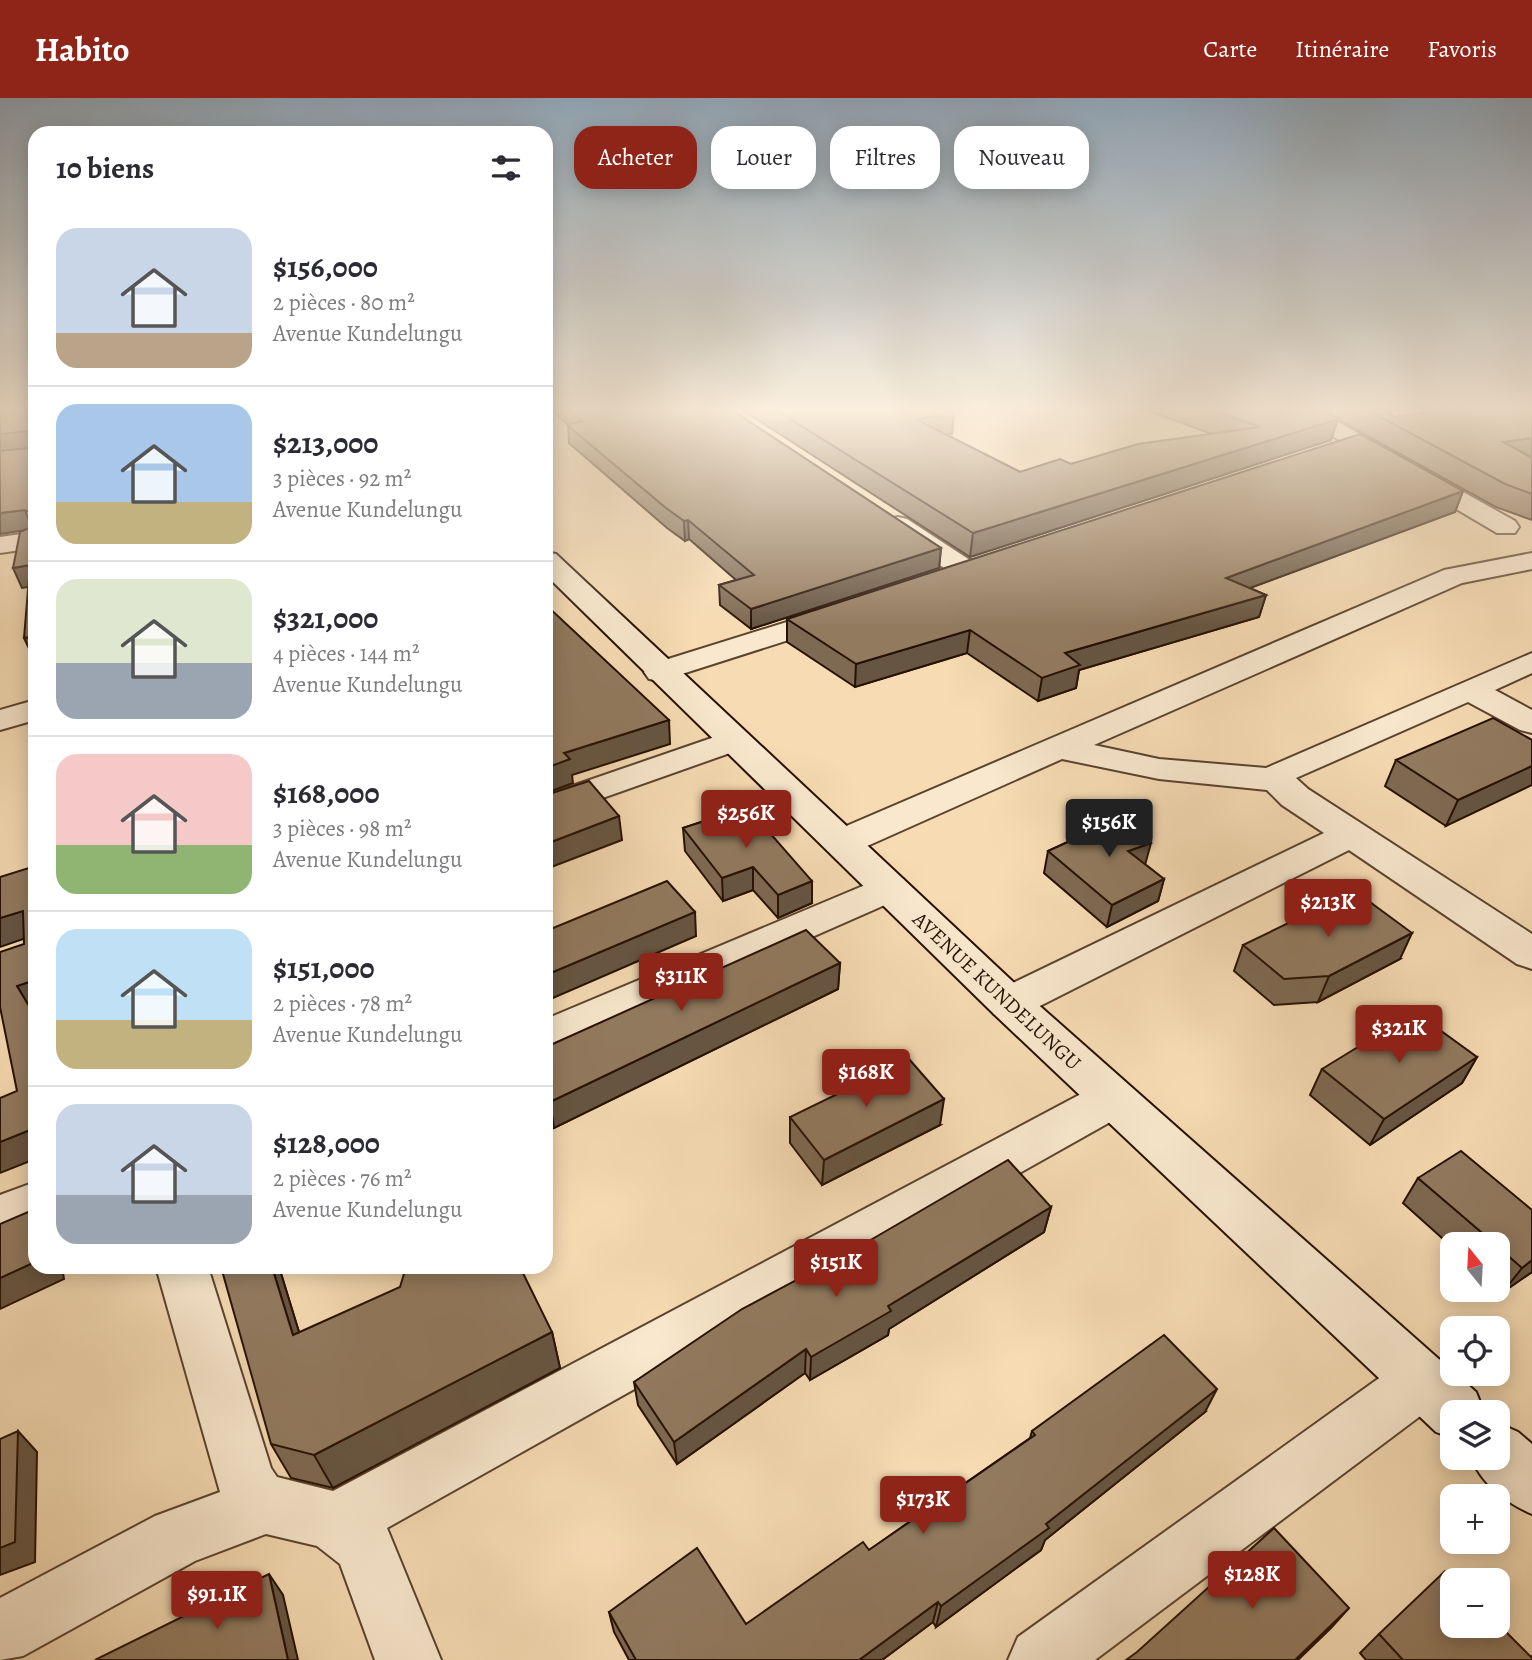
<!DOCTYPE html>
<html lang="fr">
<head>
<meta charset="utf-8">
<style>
	:root { --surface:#fff; --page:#f7f7f7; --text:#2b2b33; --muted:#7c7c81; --line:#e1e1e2; --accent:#8f2418 }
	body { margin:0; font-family:Alegreya,serif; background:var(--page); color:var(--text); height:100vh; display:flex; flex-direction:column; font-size:26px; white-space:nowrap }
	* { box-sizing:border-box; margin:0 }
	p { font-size:23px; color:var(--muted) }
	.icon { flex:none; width:38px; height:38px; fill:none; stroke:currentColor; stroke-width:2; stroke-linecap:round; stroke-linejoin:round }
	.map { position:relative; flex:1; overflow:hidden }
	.sheet { position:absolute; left:28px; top:28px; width:525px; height:1148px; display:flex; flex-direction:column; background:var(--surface); border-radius:21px; box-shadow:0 4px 18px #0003 }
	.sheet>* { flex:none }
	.guide { position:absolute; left:574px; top:28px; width:665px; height:63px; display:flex; gap:14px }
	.needle { width:46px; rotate:342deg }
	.buttons { position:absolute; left:1440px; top:1134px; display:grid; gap:14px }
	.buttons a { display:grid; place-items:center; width:70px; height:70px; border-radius:14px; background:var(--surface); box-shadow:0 4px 18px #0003; font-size:35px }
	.price { position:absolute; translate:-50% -60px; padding:0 16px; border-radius:7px; background:var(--accent); color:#fff; font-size:23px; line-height:46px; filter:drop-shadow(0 2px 4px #0008) }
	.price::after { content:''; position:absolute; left:50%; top:42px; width:21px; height:16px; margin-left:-10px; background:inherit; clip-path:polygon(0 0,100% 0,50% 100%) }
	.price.current { background:#222; color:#fff }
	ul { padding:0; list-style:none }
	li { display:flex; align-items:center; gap:21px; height:175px; padding:0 28px }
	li+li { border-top:2px solid var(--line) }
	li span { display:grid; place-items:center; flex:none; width:196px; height:140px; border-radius:21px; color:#555 }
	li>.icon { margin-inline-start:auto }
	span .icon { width:84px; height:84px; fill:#fffc; stroke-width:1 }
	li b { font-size:30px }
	h2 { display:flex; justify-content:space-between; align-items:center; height:84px; padding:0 28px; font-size:30px }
	.chip { padding:0 24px; border-radius:21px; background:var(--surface); box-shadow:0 4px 18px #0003; font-size:24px; line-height:63px }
	.chip.current { background:var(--accent); color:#fff }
	header { display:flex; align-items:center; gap:42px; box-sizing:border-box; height:98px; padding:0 35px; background:var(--accent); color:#fff }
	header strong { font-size:33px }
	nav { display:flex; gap:38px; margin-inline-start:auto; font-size:24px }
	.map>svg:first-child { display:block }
</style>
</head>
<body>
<header>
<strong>Habito</strong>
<nav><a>Carte</a><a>Itinéraire</a><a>Favoris</a></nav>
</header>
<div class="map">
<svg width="1532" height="1562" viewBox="0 0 1532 1562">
	<rect width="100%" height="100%" fill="#f6dbb3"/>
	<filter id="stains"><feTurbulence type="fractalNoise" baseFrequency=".00286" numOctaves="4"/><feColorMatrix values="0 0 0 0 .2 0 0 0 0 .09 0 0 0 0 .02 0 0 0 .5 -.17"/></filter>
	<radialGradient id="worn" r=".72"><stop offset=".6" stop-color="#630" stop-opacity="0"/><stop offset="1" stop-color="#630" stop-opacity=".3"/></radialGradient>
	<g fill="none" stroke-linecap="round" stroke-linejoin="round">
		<defs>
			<g id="street">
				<path d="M 1283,309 L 1311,309 L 1515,423 L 1519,429 L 1515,435 L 1497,435 Z"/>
				<path d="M 898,419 L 907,421 L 979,468 L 983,474 L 979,480 L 969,482 L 959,480 L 889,433 L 885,427 L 889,421 Z"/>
				<path d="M 35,434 L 35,450 L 0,455 L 0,439 Z"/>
				<path d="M 1532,455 L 1532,471 L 1462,485 L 1094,647 L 1159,661 L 1266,670 L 1532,555 L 1532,575 L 1495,592 L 1532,612 L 1532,635 L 1520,632 L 1468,604 L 1296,680 L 1308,691 L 1532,836 L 1532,871 L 1517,866 L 1349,752 L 1024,916 L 1009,921 L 994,916 L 988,905 L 994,894 L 1324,735 L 1282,707 L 1267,692 L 1159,681 L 1062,661 L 856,753 L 843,756 L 830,753 L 824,744 L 830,735 L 1444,472 Z"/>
				<path d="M 838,508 L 848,511 L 853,517 L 848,523 L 660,583 L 649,581 L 644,574 L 649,567 Z"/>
				<path d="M 35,602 L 35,622 L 0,632 L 0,612 Z"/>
				<path d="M 732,633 L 744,636 L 749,643 L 744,650 L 546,720 L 546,697 Z"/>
				<path d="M 889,777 L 903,781 L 908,790 L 903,799 L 546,956 L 546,921 Z"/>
				<path d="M 1112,983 L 1128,988 L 1135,1001 L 1128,1014 L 387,1430 L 441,1562 L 375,1562 L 340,1466 L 317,1448 L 266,1436 L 195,1463 L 23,1558 L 0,1562 L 0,1500 L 155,1418 L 220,1394 L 156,1169 L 208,1169 L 271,1370 L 277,1379 L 333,1393 L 1096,988 Z"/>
				<path d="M 35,1084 L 35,1128 L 0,1142 L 0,1097 Z"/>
				<path d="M 1423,1255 L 1443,1263 L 1451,1282 L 1443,1301 L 1095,1562 L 1008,1562 L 1018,1539 L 1403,1263 Z"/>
			</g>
			<g id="secondary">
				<path d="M 546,454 L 556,456 L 1024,894 L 1476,1294 L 1484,1314 L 1452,1314 L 1452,1340 L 1436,1334 L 994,916 L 546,477 Z"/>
				<path d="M 1498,1325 L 1518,1334 L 1532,1346 L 1532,1416 C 1506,1405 1482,1386 1471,1360 L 1498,1360 Z"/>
			</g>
		</defs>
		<!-- street casing -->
		<use href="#street" stroke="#5a432f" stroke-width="4"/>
		<!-- secondary casing -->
		<use href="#secondary" stroke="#261003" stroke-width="4"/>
		<!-- street -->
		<use href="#street" fill="#f9e8ce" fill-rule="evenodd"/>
		<!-- secondary -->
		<use href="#secondary" fill="#f9e8ce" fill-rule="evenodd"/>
	</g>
	<!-- wall -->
	<g fill="#7e6952" stroke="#261003" stroke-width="2">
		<path d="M 548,309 L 727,309 L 941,450 L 939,470 L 751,531 L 720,507 L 719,487 L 736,482 L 689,441 L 685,443 L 667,430 L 569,345 L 568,327 Z"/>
		<path d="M 744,309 L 946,309 L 954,314 L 952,336 L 947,337 L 1020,374 L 1071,366 L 1212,336 L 1138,309 L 1389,309 L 1393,319 L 1532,360 L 1532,422 L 1496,409 L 1337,321 L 1331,342 L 970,459 L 744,313 Z"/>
		<path d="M 1463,393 L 1455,414 L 1250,490 L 1266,497 L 1259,519 L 1079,572 L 1076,590 L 1038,603 L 967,555 L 855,589 L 787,544 L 787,521 Z"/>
		<path d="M 1532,642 L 1446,728 L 1385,688 L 1396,662 Z"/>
		<path d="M 747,709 L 812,805 L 778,820 L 753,792 L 723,803 L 685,753 L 683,730 Z"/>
		<path d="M 1078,731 L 1145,766 L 1164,781 L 1158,803 L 1107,829 L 1044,775 L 1048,753 L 1076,740 Z"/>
		<path d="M 1243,847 L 1400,861 L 1318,904 L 1274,907 L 1234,873 Z"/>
		<path d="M 840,865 L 838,891 L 554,1030 L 546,1017 L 546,949 Z"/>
		<path d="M 1477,959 L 1462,985 L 1370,1047 L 1310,997 L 1322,971 Z"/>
		<path d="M 790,1019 L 940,1027 L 822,1087 L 790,1045 Z"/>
		<path d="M 1418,1080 L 1532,1174 L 1503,1194 L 1498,1190 L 1498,1146 L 1452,1146 L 1452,1149 L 1403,1105 Z"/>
		<path d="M 1051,1109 L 1044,1134 L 889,1231 L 888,1237 L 810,1282 L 805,1275 L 677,1366 L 638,1307 L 634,1284 Z"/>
		<path d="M 279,1169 L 299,1234 L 552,1234 L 560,1270 L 333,1390 L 291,1380 L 271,1346 Z"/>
		<path d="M 1205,1314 L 1045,1442 L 1041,1452 L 936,1529 L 933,1524 L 882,1562 L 629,1562 L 614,1534 L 609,1514 L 746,1526 L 869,1452 L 1030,1340 L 1032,1333 Z"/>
		<path d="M 1379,1536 L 1531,1559 L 1532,1558 L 1532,1562 L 1366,1562 L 1360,1555 Z"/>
	</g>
	<!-- shaded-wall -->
	<g fill="#665542" stroke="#261003" stroke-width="2">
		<path d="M 954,314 L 952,336 L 916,343 L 917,322 Z"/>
		<path d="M 1338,321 L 1331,342 L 970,459 L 973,435 Z"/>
		<path d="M 29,333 L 35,351 L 0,355 L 0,336 Z"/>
		<path d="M 1532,340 L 1532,360 L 1503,344 Z"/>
		<path d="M 1463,393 L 1455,414 L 1220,501 L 1226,480 Z"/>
		<path d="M 25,412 L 33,431 L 0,436 L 0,415 Z"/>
		<path d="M 688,422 L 689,441 L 685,443 L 684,423 Z"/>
		<path d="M 941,450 L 939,470 L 751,531 L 751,511 Z"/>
		<path d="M 30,467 L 35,488 L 22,490 L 13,470 Z"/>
		<path d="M 1266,497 L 1259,519 L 1079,572 L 1076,590 L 1038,603 L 1042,580 L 1065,555 Z"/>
		<path d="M 970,532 L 967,555 L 855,589 L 856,566 Z"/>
		<path d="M 35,538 L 35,561 L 34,561 L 24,540 Z"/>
		<path d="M 669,622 L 670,646 L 572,677 L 573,685 L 546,695 L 546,670 L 564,655 Z"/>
		<path d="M 1532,668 L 1532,687 L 1446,728 L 1458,702 Z"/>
		<path d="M 619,718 L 622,742 L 546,771 L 546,746 Z"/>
		<path d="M 1151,745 L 1145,767 L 1128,753 Z"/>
		<path d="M 753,769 L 753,792 L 723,803 L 722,780 Z"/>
		<path d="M 1164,781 L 1158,803 L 1107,829 L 1112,807 Z"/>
		<path d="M 812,783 L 812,805 L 778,820 L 778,797 Z"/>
		<path d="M 23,813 L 35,837 L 0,849 L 0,820 Z"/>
		<path d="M 695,814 L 696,838 L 546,903 L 546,877 Z"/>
		<path d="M 1412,835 L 1400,861 L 1318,904 L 1329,878 Z"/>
		<path d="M 840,865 L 838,891 L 554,1030 L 550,1004 Z"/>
		<path d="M 35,882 L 35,911 L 31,912 L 17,888 Z"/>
		<path d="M 1477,959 L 1462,985 L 1370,1047 L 1384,1021 Z"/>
		<path d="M 944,1001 L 940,1027 L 822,1087 L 824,1062 Z"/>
		<path d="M 35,1030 L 35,1061 L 0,1075 L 0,1044 Z"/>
		<path d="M 1051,1109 L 1044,1134 L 889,1231 L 888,1237 L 810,1282 L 811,1259 L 888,1208 Z"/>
		<path d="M 1532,1162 L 1532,1174 L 1503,1194 L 1522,1170 Z"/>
		<path d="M 35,1164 L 35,1169 L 62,1169 L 64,1181 L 0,1211 L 0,1180 Z"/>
		<path d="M 272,1169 L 279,1169 L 311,1273 L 293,1237 Z"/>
		<path d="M 552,1234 L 560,1270 L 333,1390 L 314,1357 Z"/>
		<path d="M 806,1251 L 805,1275 L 677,1366 L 674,1344 Z"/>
		<path d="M 1217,1291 L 1205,1314 L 1045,1442 L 1041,1452 L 936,1529 L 941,1508 Z"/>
		<path d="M 18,1333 L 37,1354 L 35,1464 L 0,1477 L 0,1450 Z"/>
		<path d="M 269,1476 L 283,1497 L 298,1562 L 288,1562 Z"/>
		<path d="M 938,1504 L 933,1524 L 882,1562 L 859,1562 Z"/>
		<path d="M 1349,1510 L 1331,1530 L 1298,1562 L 1295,1562 Z"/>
	</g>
	<!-- building -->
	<g fill="#927a5f" stroke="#261003" stroke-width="2">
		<path d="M 0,309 L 35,309 L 35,538 L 24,540 L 30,467 L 13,470 L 20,434 L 29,430 L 29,414 L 25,412 L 0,415 L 0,353 L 29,350 L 29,333 L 0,336 Z"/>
		<path d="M 566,309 L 727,309 L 941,450 L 751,511 L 719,487 L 754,477 L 688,422 L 684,423 L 666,410 L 567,327 L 582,323 Z"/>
		<path d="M 771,309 L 946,309 L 954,314 L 917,322 L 1020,374 L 1060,361 L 1071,366 L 1138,346 L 1260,329 L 1203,309 L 1319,309 L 1338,321 L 973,435 Z"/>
		<path d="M 1362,309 L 1389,309 L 1393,319 L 1461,309 L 1532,309 L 1532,340 L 1503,344 L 1532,360 L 1532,396 L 1505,386 Z"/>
		<path d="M 1360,336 L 1463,393 L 1226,480 L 1266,497 L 1065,555 L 1080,567 L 1042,580 L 970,532 L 856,566 L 787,521 Z"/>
		<path d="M 546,507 L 669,622 L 564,655 L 570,661 L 546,670 Z"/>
		<path d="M 1493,620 L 1532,642 L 1532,668 L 1458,702 L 1396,662 Z"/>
		<path d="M 589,683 L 619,718 L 546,746 L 546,697 Z"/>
		<path d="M 747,709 L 812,783 L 778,797 L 753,769 L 722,780 L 683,730 Z"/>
		<path d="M 1121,717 L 1151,745 L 1128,753 L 1164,781 L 1112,807 L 1048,753 L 1084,737 L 1078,731 Z"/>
		<path d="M 35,768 L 35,882 L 17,888 L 35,918 L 35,1030 L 0,1044 L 0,1000 L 17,993 L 0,909 L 0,854 L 24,846 L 23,813 L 0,820 L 0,779 Z"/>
		<path d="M 667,783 L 695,814 L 546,877 L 546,833 Z"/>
		<path d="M 1355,793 L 1412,835 L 1329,878 L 1284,881 L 1243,847 Z"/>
		<path d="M 806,832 L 840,865 L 550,1004 L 546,998 L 546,949 Z"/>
		<path d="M 1415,914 L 1477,959 L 1384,1021 L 1322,971 Z"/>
		<path d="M 909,961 L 944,1001 L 824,1062 L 790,1019 Z"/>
		<path d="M 1461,1053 L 1532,1112 L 1532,1162 L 1522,1170 L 1498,1149 L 1498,1146 L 1495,1146 L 1418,1080 Z"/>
		<path d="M 1008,1062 L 1051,1109 L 888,1208 L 891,1213 L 811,1259 L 806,1251 L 674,1344 L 634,1284 L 742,1211 L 862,1147 Z"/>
		<path d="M 35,1111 L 35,1164 L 0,1180 L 0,1126 Z"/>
		<path d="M 221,1169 L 272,1169 L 293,1237 L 400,1189 L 406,1169 L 520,1169 L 552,1234 L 314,1357 L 271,1346 Z"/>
		<path d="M 1164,1237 L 1217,1291 L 1046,1426 L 1049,1430 L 941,1508 L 938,1504 L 859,1562 L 636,1562 L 609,1514 L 697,1450 L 746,1526 L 863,1444 L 869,1452 L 1035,1337 L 1032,1333 Z"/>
		<path d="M 18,1333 L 15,1444 L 0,1450 L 0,1341 Z"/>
		<path d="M 1274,1430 L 1349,1510 L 1295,1562 L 1126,1562 L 1137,1554 Z"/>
		<path d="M 1445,1473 L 1455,1482 L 1452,1482 L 1452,1528 L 1498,1528 L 1498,1526 L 1531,1559 L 1532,1559 L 1532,1562 L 1403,1562 L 1379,1536 Z"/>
		<path d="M 269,1476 L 288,1562 L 95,1562 Z"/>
	</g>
	<!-- sky -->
	<linearGradient id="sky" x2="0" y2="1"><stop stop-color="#91a8bb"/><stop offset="0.59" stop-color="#fbefdd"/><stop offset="1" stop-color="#fbefdd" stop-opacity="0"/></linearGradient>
	<rect width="1532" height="528" fill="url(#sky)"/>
	<g text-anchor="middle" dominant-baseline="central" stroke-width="7" stroke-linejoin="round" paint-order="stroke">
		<!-- street labels -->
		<g font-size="21" fill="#261003" stroke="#f9e8ce">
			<text transform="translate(997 893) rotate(43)">AVENUE KUNDELUNGU</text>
		</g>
	</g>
	<rect width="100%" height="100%" filter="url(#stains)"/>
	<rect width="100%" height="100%" fill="url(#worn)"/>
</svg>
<div class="buttons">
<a><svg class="needle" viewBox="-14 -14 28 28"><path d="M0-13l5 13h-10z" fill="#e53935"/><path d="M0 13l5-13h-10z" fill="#7c7c81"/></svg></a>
<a><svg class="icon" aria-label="locate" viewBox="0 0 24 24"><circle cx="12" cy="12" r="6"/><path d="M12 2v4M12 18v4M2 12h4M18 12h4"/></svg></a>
<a><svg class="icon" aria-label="layers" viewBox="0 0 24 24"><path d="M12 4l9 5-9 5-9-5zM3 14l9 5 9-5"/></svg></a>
<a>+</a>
<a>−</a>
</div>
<b class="price" style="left:746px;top:752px">$256K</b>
<b class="price current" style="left:1109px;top:761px">$156K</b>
<b class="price" style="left:1328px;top:841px">$213K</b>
<b class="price" style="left:681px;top:915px">$311K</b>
<b class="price" style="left:1399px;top:967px">$321K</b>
<b class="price" style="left:866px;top:1011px">$168K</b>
<b class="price" style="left:836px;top:1201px">$151K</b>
<b class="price" style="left:923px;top:1438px">$173K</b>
<b class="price" style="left:1252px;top:1513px">$128K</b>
<b class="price" style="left:217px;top:1533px">$91.1K</b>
<div class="guide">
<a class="chip current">Acheter</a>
<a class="chip">Louer</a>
<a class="chip">Filtres</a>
<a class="chip">Nouveau</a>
</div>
<section class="sheet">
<h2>10 biens<svg class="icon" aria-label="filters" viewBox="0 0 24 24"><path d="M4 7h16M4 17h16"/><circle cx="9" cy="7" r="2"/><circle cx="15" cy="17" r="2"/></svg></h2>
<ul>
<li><span style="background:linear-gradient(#c9d6e8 75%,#b9a48a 0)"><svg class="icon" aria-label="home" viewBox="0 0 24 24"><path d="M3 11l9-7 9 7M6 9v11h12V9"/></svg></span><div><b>$156,000</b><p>2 pièces · 80 m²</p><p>Avenue Kundelungu</p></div></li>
<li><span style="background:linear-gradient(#a9c7e8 70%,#c2b280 0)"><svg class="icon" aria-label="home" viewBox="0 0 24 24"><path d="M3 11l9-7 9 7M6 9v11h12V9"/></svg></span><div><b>$213,000</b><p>3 pièces · 92 m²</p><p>Avenue Kundelungu</p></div></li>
<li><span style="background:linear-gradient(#dfe7d0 60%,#9aa5b1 0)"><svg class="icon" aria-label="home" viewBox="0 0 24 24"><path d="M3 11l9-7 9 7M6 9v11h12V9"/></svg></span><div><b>$321,000</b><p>4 pièces · 144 m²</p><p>Avenue Kundelungu</p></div></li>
<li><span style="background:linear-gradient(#f6c9c9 65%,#8fb573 0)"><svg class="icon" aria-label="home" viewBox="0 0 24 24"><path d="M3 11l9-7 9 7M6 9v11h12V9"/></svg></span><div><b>$168,000</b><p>3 pièces · 98 m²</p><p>Avenue Kundelungu</p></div></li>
<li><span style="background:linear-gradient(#bfe0f5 65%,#c2b280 0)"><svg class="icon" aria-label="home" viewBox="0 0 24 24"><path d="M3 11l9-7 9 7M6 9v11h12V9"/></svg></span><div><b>$151,000</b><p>2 pièces · 78 m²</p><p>Avenue Kundelungu</p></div></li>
<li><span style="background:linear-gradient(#c9d6e8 65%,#9aa5b1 0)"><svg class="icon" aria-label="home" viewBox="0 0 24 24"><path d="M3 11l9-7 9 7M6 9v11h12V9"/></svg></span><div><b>$128,000</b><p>2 pièces · 76 m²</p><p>Avenue Kundelungu</p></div></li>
</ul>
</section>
</div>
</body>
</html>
